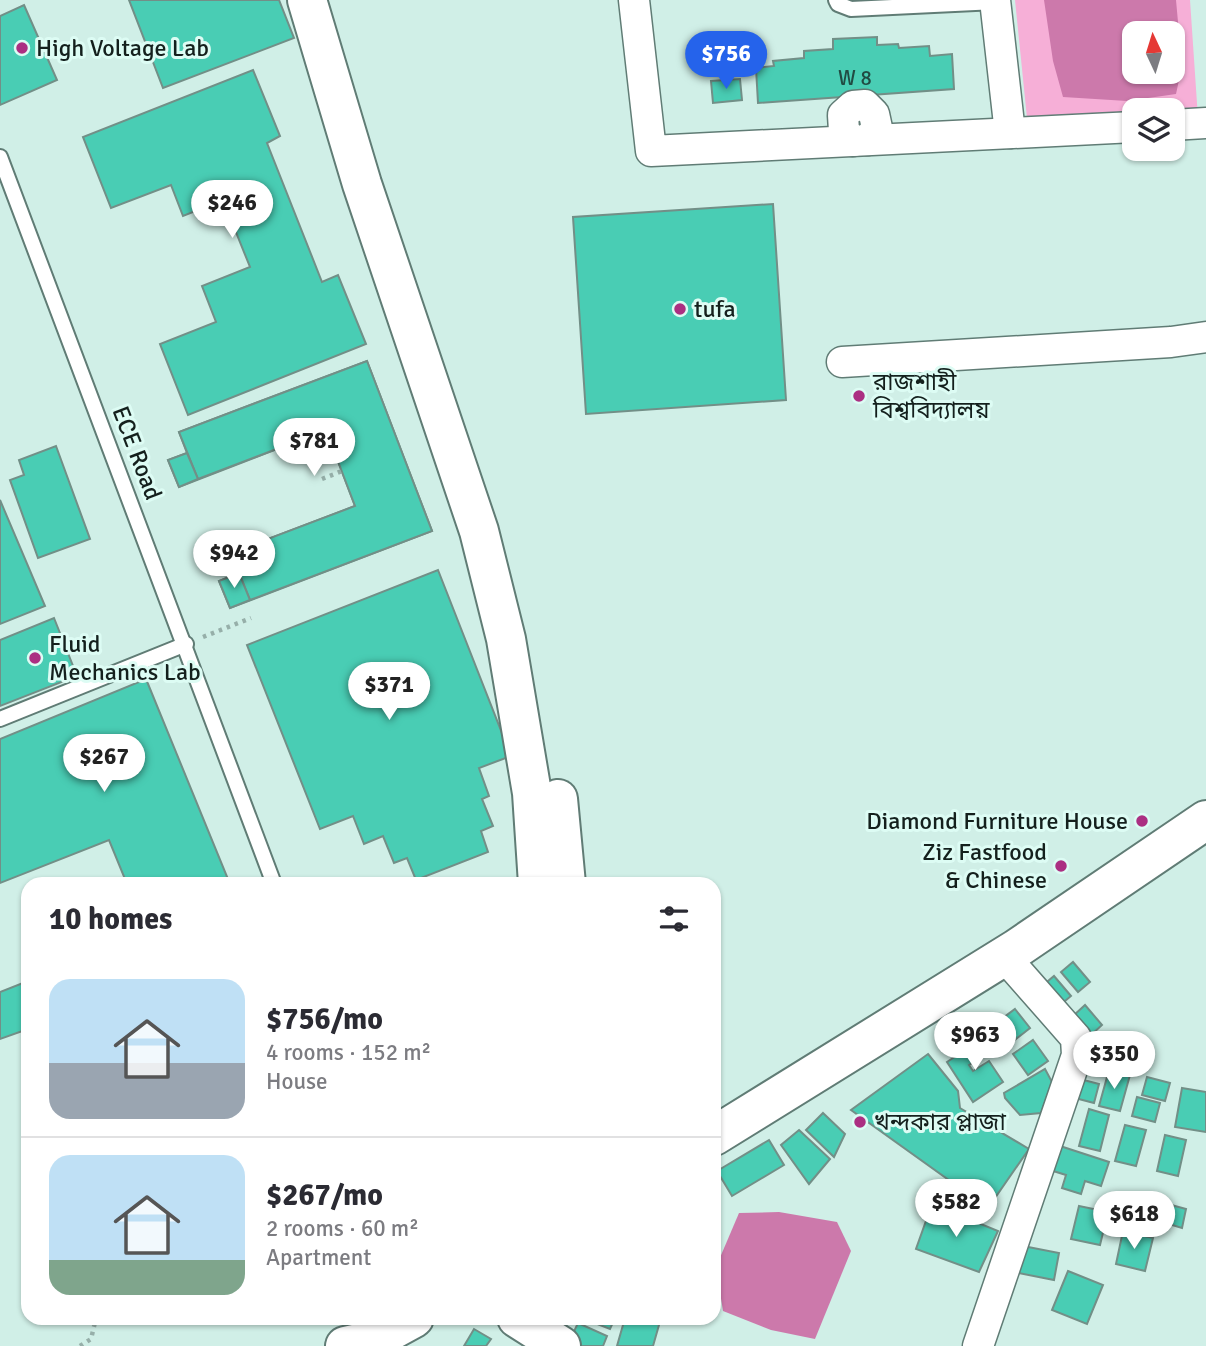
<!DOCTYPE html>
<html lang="en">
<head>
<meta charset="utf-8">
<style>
	:root { --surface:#fff; --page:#f2f2f3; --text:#2b2b33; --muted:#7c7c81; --line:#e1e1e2; --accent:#2563eb }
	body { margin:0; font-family:Signika,"Noto Sans Bengali",sans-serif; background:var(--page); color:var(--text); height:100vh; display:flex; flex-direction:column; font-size:26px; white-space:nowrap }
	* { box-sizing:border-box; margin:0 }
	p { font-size:23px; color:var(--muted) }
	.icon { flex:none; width:38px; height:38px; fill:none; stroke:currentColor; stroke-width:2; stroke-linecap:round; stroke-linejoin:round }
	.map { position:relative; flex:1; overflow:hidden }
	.side { position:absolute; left:21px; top:877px; width:700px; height:448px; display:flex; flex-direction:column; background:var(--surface); border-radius:21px; box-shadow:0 2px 5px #0004 }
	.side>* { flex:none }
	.needle { width:46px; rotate:356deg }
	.tools { position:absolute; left:1122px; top:21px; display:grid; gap:14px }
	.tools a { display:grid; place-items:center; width:63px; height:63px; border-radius:14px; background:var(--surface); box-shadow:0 2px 5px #0004; font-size:35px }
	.price { position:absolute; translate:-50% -60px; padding:0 16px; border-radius:24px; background:#fff; color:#222; font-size:23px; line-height:46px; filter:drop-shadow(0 2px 4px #0008) }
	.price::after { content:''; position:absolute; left:50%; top:42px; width:21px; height:16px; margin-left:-10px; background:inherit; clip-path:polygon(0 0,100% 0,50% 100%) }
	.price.selected { background:var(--accent); color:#fff }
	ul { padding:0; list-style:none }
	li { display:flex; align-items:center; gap:21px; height:175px; padding:0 28px }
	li+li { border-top:2px solid var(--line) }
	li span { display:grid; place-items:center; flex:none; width:196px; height:140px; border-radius:21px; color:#555 }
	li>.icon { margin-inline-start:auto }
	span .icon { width:84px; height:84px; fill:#fffc; stroke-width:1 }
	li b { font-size:30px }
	h2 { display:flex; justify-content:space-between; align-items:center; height:84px; padding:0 28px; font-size:30px }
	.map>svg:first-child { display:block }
</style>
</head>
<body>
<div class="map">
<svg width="1206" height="1346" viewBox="0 0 1206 1346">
	<rect width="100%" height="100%" fill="#d0efe7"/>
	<!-- green -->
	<path fill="#f6afd7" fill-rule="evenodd" d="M 1015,0 L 1190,0 L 1198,118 L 1172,110 L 1134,110 L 1134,122 L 1028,128 ZM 1134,33 L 1172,33 L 1172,72 L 1134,72 Z"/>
	<!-- water -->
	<g fill="#cc79ab" fill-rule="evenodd">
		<path d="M 1044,0 L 1176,0 L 1182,66 L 1176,94 L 1127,101 L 1063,97 L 1053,61 ZM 1134,33 L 1172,33 L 1172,72 L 1134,72 Z"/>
		<path d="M 779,1212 L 837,1222 L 851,1251 L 815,1339 L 771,1330 L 723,1311 L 716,1267 L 739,1213 Z"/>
	</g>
	<!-- building -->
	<g fill="#49cdb4" stroke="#728f87" stroke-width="2">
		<path d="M 129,0 L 279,0 L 294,38 L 163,88 Z"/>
		<path d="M 24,5 L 57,80 L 0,105 L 0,16 Z"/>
		<path d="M 877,37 L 877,45 L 898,44 L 899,48 L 929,46 L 930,56 L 952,54 L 954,89 L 758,103 L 756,68 L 774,66 L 773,61 L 804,58 L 804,51 L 833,49 L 833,39 Z"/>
		<path d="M 253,70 L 280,136 L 267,143 L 322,282 L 338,275 L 366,344 L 188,415 L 160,344 L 216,322 L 202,286 L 250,267 L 223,200 L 183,216 L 171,185 L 111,208 L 83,137 Z"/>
		<path d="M 740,79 L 742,100 L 713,103 L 711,81 Z"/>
		<path d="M 773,204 L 786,400 L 586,414 L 573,217 Z"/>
		<path d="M 367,361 L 432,531 L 230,608 L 219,581 L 239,573 L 231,553 L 355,506 L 326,430 L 179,487 L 168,460 L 187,453 L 179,432 Z"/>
		<path d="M 367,361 L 432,531 L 250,600 L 231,553 L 355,506 L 326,430 L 198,479 L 179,432 Z"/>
		<path d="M 56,446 L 90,539 L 38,558 L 10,480 L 24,475 L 19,460 Z"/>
		<path d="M 187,453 L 198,479 L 179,487 L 168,460 Z"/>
		<path d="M 0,500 L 45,606 L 0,624 Z"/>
		<path d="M 438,570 L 511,756 L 479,768 L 489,796 L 482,799 L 493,826 L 481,831 L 488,852 L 416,880 L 407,858 L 394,863 L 383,836 L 364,844 L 353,816 L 320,829 L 247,645 Z"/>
		<path d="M 239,573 L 250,600 L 230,608 L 219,581 Z"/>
		<path d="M 54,618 L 77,676 L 0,706 L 0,640 Z"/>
		<path d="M 146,679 L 230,884 L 127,884 L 109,840 L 0,883 L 0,739 Z"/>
		<path d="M 1073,962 L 1090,982 L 1078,992 L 1061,972 Z"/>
		<path d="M 1054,976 L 1071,996 L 1059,1006 L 1042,986 Z"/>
		<path d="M 28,981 L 28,1029 L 0,1039 L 0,992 Z"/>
		<path d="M 1085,1005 L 1102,1025 L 1090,1036 L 1073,1016 Z"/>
		<path d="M 1015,1009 L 1030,1028 L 1011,1043 L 996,1023 Z"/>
		<path d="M 982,1039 L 990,1052 L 969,1065 L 973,1071 L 989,1061 L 1003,1082 L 973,1102 L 947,1062 Z"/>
		<path d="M 1033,1040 L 1048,1061 L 1028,1075 L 1013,1054 Z"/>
		<path d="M 928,1054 L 958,1091 L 960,1108 L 1029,1149 L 988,1208 L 851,1110 Z"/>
		<path d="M 1045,1069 L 1052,1082 L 1041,1113 L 1020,1115 L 1005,1098 L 1004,1093 Z"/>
		<path d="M 1109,1070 L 1130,1075 L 1120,1111 L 1099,1106 Z"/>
		<path d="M 1147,1077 L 1170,1083 L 1165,1101 L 1142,1095 Z"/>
		<path d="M 1076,1078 L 1099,1084 L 1094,1103 L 1071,1097 Z"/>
		<path d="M 1182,1088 L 1206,1092 L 1206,1132 L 1175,1127 Z"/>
		<path d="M 1137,1097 L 1160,1103 L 1155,1122 L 1132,1116 Z"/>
		<path d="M 1089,1109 L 1109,1115 L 1100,1151 L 1079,1146 Z"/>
		<path d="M 823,1113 L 845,1134 L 834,1157 L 806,1130 Z"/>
		<path d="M 1125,1125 L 1146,1130 L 1136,1166 L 1115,1161 Z"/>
		<path d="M 799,1130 L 830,1159 L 809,1184 L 781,1145 Z"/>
		<path d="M 1165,1135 L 1186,1140 L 1178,1176 L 1157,1171 Z"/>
		<path d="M 769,1140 L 784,1165 L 732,1196 L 717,1171 Z"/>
		<path d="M 1057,1145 L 1109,1162 L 1101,1186 L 1085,1181 L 1081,1194 L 1062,1188 L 1066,1175 L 1050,1170 Z"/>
		<path d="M 1164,1203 L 1186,1209 L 1182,1228 L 1159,1221 Z"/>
		<path d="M 932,1204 L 998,1231 L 979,1272 L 916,1249 Z"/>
		<path d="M 1079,1206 L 1108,1212 L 1100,1245 L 1071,1239 Z"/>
		<path d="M 1123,1231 L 1153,1238 L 1145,1271 L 1116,1264 Z"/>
		<path d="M 1018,1245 L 1059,1253 L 1054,1280 L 1013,1272 Z"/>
		<path d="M 1068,1271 L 1103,1285 L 1087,1324 L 1052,1310 Z"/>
		<path d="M 582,1318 L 615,1318 L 610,1329 Z"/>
		<path d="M 625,1318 L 661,1318 L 653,1346 L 617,1346 Z"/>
		<path d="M 578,1323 L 607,1336 L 603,1346 L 567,1346 Z"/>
		<path d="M 474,1329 L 491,1339 L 486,1346 L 464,1346 Z"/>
	</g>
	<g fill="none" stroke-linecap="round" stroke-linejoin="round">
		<defs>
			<g id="service">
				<path d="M 836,0 L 838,4 L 851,9 L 996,2"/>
				<path d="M 0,157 L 274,884"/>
				<path d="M 0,719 L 186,644"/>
			</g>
			<g id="minor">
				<path d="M 634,0 L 651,151 L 1134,127"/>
				<path d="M 995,0 L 1010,133"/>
				<path d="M 1172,125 L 1206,123"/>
				<path d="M 853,141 L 844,131 L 843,115 L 853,106 L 865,105 L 874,114 L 877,128 L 868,140"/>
				<path d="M 842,362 L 1171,342 L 1206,337"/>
				<path d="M 978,1346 L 1077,1055 L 1076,1038 L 1004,956"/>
			</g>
			<g id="secondary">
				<path d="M 307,0 L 362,184 L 479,531 L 506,639 L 532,793 L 538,884"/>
				<path d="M 558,799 L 566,884"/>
				<path d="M 517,1318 L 561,1346"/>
			</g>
			<g id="trunk">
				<path d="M 714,1136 L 1016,949 L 1206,820"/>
				<path d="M 345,1346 L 376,1339 L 414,1318"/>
			</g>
		</defs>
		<!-- service casing -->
		<use href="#service" stroke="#607c75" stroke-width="18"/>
		<!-- minor casing -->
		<use href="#minor" stroke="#607c75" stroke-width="33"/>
		<!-- secondary casing -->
		<use href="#secondary" stroke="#607c75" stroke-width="42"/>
		<!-- trunk casing -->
		<use href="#trunk" stroke="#607c75" stroke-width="42"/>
		<!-- path -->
		<g stroke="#96afa9" stroke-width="4.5" stroke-dasharray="3.5 5" stroke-linecap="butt">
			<path d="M 322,479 L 342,471"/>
			<path d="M 203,637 L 251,618"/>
			<path d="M 80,1346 L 91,1339 L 96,1318"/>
		</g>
		<!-- service -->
		<use href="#service" stroke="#fff" stroke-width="14"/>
		<!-- minor -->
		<use href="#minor" stroke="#fff" stroke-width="30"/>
		<!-- secondary -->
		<use href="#secondary" stroke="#fff" stroke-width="38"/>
		<!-- trunk -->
		<use href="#trunk" stroke="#fff" stroke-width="38"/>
	</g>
	<!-- markers -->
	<g fill="#ab2f82" stroke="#ddfcf4" stroke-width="2.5">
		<circle cx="22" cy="48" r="7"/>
		<circle cx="680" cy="309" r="7"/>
		<circle cx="859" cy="396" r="7"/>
		<circle cx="35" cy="658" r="7"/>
		<circle cx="1142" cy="821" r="7"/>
		<circle cx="1061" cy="866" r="7"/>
		<circle cx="860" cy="1122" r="7"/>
	</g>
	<g text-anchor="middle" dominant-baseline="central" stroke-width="6" stroke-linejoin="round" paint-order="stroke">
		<!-- number labels -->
		<g font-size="21" fill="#214b43">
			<text x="855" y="78">W 8</text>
		</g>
		<!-- poi labels -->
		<g font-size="24" fill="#14201d" stroke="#ddfcf4" text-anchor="start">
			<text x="36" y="48">High Voltage Lab</text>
			<text x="694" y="309">tufa</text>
			<text x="873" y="382">রাজশাহী<tspan x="873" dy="28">বিশ্ববিদ্যালয়</tspan></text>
			<text x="49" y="644">Fluid<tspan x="49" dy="28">Mechanics Lab</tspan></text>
			<text x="1128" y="821" text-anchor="end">Diamond Furniture House</text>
			<text x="1047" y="852" text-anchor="end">Ziz Fastfood<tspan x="1047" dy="28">&amp; Chinese</tspan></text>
			<text x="874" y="1122">খন্দকার প্লাজা</text>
		</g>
		<!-- street labels -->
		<g font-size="24" fill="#14201d" stroke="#ddfcf4">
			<text transform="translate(137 453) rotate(69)">ECE Road</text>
		</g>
	</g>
</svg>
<div class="tools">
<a><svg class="needle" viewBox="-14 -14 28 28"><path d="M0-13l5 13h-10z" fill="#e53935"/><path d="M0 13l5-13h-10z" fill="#7c7c81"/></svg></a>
<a><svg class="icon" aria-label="layers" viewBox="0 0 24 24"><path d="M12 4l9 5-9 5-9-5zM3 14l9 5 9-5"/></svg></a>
</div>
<b class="price selected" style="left:726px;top:91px">$756</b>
<b class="price" style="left:232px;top:240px">$246</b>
<b class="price" style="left:314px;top:478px">$781</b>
<b class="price" style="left:234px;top:590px">$942</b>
<b class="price" style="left:389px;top:722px">$371</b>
<b class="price" style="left:104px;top:794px">$267</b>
<b class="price" style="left:975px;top:1072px">$963</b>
<b class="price" style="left:1114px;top:1091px">$350</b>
<b class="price" style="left:956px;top:1239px">$582</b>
<b class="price" style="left:1134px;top:1251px">$618</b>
<section class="side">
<h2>10 homes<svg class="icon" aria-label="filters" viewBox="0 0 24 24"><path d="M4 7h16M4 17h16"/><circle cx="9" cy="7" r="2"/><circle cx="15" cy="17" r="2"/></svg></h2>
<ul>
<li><span style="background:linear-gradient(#bfe0f5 60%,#9aa5b1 0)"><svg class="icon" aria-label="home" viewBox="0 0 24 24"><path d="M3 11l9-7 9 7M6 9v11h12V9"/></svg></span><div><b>$756/mo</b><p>4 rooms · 152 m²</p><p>House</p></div></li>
<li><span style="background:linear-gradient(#bfe0f5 75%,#7fa58c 0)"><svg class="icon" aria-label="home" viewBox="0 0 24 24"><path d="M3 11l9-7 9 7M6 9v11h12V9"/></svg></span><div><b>$267/mo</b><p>2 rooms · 60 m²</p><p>Apartment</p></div></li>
</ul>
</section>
</div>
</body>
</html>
